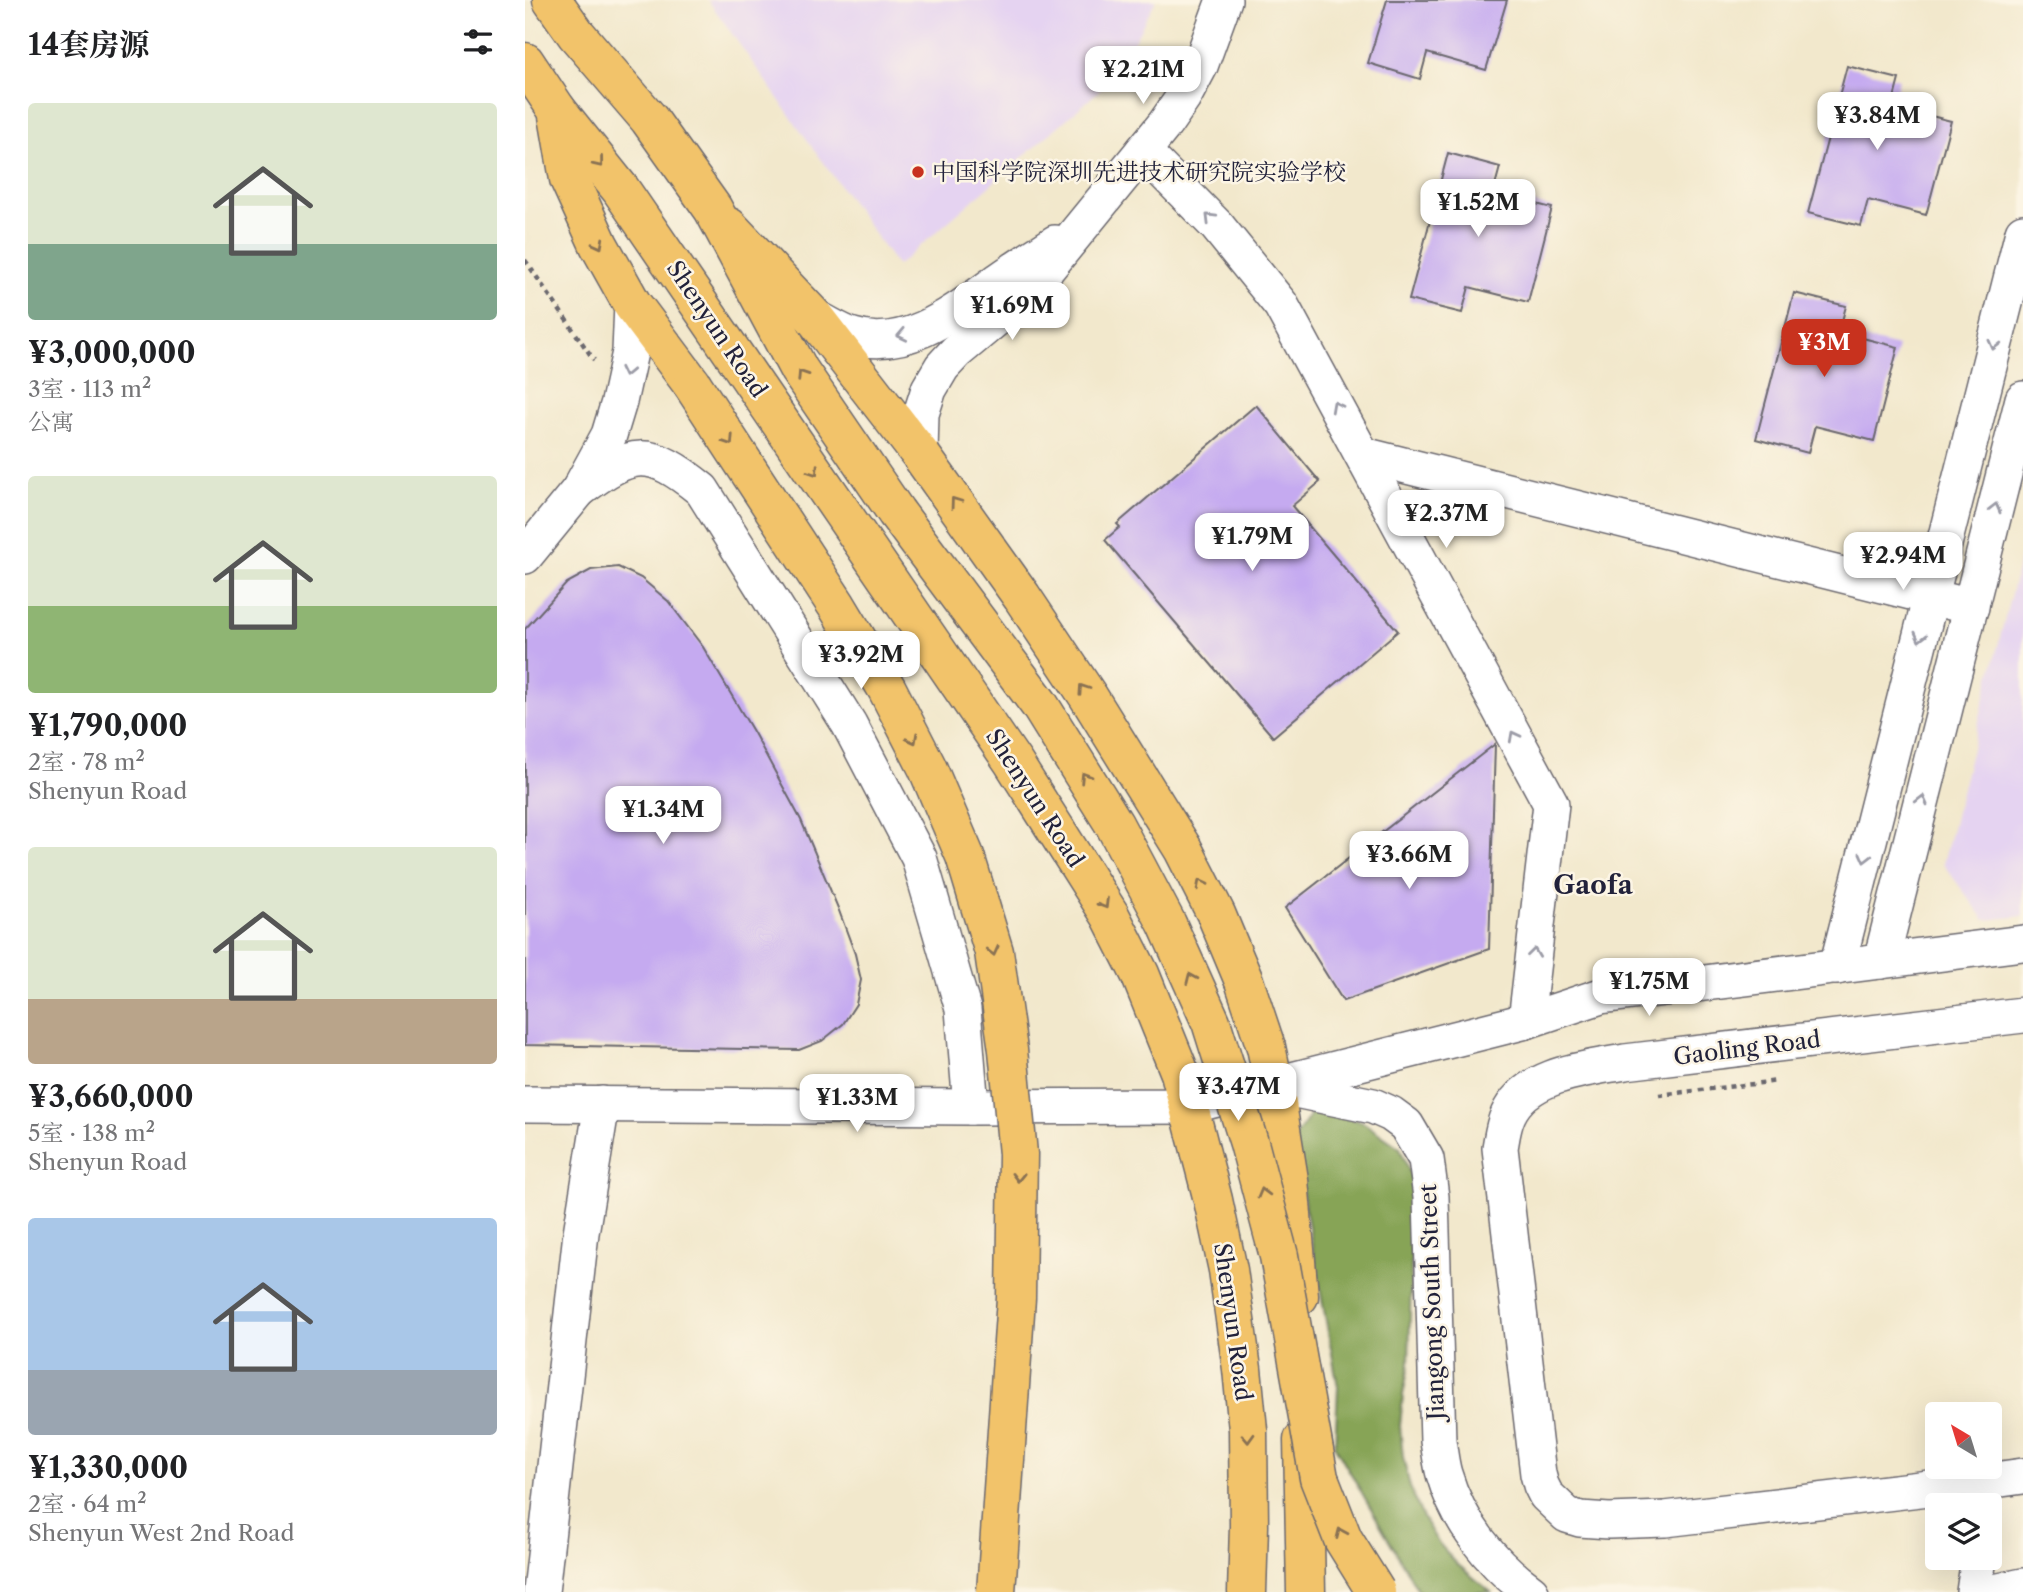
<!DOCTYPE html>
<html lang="zh">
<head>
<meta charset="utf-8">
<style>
	:root { --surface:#fff; --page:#f6f6f6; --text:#202124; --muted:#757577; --accent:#c8321e }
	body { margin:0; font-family:"Libre Caslon Text","Noto Serif SC",serif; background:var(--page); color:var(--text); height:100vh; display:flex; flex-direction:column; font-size:26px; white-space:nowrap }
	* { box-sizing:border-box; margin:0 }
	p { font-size:23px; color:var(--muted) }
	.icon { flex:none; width:38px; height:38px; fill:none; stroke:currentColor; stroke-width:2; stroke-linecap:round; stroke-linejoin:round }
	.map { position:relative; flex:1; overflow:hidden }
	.panel { display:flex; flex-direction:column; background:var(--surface); width:525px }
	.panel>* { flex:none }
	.needle { width:46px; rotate:322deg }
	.tools { position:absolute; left:1400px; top:1402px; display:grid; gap:14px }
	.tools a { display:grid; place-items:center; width:77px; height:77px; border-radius:7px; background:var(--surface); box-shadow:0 7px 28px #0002; font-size:35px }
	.price { position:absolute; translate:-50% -60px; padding:0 16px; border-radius:14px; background:#fff; color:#222; font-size:23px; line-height:46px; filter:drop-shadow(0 2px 4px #0008) }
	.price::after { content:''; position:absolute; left:50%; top:42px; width:21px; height:16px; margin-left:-10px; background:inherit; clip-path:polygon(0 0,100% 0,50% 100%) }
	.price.selected { background:var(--accent); color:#fff }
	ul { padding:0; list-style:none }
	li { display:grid; align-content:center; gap:14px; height:371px; padding:0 28px }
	li span { display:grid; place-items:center; height:217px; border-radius:7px; color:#555 }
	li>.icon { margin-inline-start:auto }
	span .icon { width:126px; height:126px; fill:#fffc; stroke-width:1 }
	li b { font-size:30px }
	h2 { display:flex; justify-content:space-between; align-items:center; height:84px; padding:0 28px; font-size:30px }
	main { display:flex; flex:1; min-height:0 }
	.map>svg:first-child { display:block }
</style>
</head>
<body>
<main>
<section class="panel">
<h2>14套房源<svg class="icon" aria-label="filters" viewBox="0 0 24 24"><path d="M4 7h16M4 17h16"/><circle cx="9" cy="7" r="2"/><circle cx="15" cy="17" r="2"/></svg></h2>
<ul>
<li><span style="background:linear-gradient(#dfe7d0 65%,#7fa58c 0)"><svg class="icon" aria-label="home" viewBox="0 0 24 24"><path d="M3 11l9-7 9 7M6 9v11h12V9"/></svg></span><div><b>¥3,000,000</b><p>3室 · 113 m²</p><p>公寓</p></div></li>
<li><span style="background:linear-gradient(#dfe7d0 60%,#8fb573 0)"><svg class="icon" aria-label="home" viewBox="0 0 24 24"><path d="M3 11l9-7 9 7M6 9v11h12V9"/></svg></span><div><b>¥1,790,000</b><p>2室 · 78 m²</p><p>Shenyun Road</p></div></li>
<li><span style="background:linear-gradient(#dfe7d0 70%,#b9a48a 0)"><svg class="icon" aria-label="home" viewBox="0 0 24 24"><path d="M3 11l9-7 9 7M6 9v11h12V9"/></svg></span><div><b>¥3,660,000</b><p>5室 · 138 m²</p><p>Shenyun Road</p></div></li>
<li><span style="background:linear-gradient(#a9c7e8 70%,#9aa5b1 0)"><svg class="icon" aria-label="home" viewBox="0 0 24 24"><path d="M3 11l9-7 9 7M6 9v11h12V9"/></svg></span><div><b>¥1,330,000</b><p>2室 · 64 m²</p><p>Shenyun West 2nd Road</p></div></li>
</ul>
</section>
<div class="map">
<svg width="1498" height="1592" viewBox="0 0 1498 1592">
	<rect width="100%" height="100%" fill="#fcf5e5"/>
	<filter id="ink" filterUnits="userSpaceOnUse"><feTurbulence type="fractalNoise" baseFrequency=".0143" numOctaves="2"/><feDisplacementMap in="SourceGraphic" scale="14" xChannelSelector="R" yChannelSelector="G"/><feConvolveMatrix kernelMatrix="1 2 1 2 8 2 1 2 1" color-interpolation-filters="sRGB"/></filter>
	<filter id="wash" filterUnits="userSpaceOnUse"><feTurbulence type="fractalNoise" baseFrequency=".00686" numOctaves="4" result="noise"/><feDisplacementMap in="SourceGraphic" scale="28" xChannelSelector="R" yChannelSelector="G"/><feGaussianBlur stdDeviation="1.57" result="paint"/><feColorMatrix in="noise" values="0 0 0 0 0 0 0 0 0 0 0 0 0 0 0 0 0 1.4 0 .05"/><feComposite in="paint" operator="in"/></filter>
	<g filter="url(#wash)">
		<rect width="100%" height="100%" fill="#f2e8cc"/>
		<!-- built -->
		<g fill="#e5d3f1">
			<path d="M 183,0 L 631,0 L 589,78 L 372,266 Z"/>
			<path d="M 1498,546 L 1498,916 L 1460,920 L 1418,864 Z"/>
		</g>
		<!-- forest -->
		<path fill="#87a457" stroke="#546349" stroke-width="2" d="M 787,1113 L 836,1121 L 875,1148 L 888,1181 L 884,1365 L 878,1395 L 875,1426 L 878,1457 L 885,1487 L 897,1516 L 912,1541 L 931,1563 L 966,1592 L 894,1592 L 810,1446 L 813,1387 L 768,1140 Z"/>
		<g id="blocks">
			<!-- building -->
			<g fill="#c5aaf0">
				<path d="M 862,0 L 982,0 L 961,70 L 902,53 L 895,79 L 843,63 Z"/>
				<path d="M 1322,66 L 1374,79 L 1367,106 L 1426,121 L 1401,215 L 1343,200 L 1336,226 L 1283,213 Z"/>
				<path d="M 923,153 L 975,167 L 968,193 L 1027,208 L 1003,302 L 944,287 L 937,313 L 884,300 Z"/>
				<path d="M 1269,293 L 1321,306 L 1314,332 L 1373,347 L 1349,441 L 1290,426 L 1283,453 L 1231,439 Z"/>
				<path d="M 731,405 L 795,482 L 767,506 L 873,631 L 748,737 L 580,540 L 595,527 L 592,524 Z"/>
				<path d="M 93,567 L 116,578 L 143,601 L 178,647 L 229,733 L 276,820 L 313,908 L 330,954 L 336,980 L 331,1004 L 318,1024 L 297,1041 L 274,1050 L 0,1045 L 0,629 L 42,583 L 66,570 Z"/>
				<path d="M 970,744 L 964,949 L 818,1001 L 760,908 Z"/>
			</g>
		</g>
	</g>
	<g filter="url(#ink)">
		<use href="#blocks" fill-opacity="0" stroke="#6b676e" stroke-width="2"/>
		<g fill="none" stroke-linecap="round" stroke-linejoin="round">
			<defs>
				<g id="minor">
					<path d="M 618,151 L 692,226 L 756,305 L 1026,804 L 1001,1021"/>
					<path d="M 289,317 C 302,323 315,332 328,336 C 383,353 435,308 476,279 C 493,267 512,255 530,243"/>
					<path d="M 395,454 L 396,414 L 404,389 L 417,367 L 431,352 L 503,292 L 640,124 L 658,98 L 675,66 L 699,0"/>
					<path d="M 838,455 L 1446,607"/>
					<path d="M 54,490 C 107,450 124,447 177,490 L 324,724 L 394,858 L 438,1009 L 446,1107"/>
					<path d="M 0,556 L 54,490 L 84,435 L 94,402 L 105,352 L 107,304"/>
					<path d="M 1356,961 L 1498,399"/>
					<path d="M 1312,967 L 1498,232"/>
					<path d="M 756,1087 L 848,1106 L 866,1114 L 881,1125 L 901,1159 L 906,1197 L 913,1441 C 915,1452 916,1464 919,1474 C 933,1522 966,1563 1006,1592"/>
					<path d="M 0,1104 L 446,1107 L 664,1106 L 1001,1021 L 1076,996 L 1498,943"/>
					<path d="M 1455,1482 L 1498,1476"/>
					<path d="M 1458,1505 L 1455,1482 L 1140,1519 L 1084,1521 L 1055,1519 L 1042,1515 L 1021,1495 L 1016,1485 L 1013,1474 L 975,1148 C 977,1137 978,1126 983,1115 C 1001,1074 1061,1069 1100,1062 L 1498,1015"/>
					<path d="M 16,1592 L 56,1233 L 77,1104"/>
					<path d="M 1449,1592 L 1454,1558"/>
					<path d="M 1469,1592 L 1498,1586"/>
				</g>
				<g id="major">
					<path d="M 32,110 L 96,190 L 488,762 L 585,915 L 615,974 L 655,1073 L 688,1200 L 703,1270 L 717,1369 L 723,1430 L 724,1526 L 722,1592"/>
					<path d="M 204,227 L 289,317 L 395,454 L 497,597 L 563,696 L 658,849 L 691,914 L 719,981 L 741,1047 L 749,1085 L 764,1180 L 774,1296"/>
					<path d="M 778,1440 L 781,1592"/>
				</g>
				<g id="highway">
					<path d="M 27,0 L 51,34 L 124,119 L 188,209 L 274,370 L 371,512"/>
					<path d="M 0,62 L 32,110 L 44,179 L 74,245 L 107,304 L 167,384"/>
				</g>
			</defs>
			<!-- minor casing -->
			<use href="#minor" stroke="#6b676e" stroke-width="38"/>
			<!-- major casing -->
			<use href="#major" stroke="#6b676e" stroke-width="41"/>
			<!-- highway casing -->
			<use href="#highway" stroke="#6b676e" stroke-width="41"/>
			<!-- path -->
			<g stroke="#6b676e" stroke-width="4.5" stroke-dasharray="5 5" stroke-linecap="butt">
				<path d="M 0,260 L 69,360"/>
				<path d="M 1134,1095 L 1253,1081"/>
			</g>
			<!-- minor -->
			<use href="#minor" stroke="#fff" stroke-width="35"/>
			<!-- major -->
			<use href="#major" stroke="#f2c36a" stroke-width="38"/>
			<!-- highway -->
			<use href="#highway" stroke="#f2c36a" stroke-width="38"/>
			<defs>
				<g id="highway-bridge">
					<path d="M 167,384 L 312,606 L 362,689 L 402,767 L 440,856 L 469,952 L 483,1050 L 493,1154 L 491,1298 L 471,1592"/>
					<path d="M 371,512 L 514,704 L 589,824 L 642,924 L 686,1022 L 724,1143 L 754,1256 L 794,1478 L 818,1539 L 851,1592"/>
				</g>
			</defs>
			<!-- highway-bridge casing -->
			<use href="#highway-bridge" stroke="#6b676e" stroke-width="41" stroke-linecap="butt"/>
			<!-- highway-bridge -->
			<use href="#highway-bridge" stroke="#f2c36a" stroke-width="38"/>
		</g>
		<!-- one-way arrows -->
		<defs><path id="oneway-chevron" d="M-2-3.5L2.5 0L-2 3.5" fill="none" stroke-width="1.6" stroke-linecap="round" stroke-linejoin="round" transform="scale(1.75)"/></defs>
		<g stroke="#8a7252">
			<use href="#oneway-chevron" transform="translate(74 163) rotate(51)"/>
			<use href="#oneway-chevron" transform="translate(74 244) rotate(62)"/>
			<use href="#oneway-chevron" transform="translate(277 375) rotate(-123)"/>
			<use href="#oneway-chevron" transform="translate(204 441) rotate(57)"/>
			<use href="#oneway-chevron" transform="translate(289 471) rotate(56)"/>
			<use href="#oneway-chevron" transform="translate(430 502) rotate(-126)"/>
			<use href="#oneway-chevron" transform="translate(558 689) rotate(-124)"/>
			<use href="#oneway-chevron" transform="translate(388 739) rotate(62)"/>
			<use href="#oneway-chevron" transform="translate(560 777) rotate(-122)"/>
			<use href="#oneway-chevron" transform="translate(676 884) rotate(-117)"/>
			<use href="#oneway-chevron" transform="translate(579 904) rotate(59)"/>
			<use href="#oneway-chevron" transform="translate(468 951) rotate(77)"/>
			<use href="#oneway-chevron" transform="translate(666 978) rotate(-114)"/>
			<use href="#oneway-chevron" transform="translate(493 1177) rotate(91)"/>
			<use href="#oneway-chevron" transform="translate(738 1193) rotate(-105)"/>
			<use href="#oneway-chevron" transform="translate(723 1438) rotate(88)"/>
			<use href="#oneway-chevron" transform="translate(816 1533) rotate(-114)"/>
		</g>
		<g stroke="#9c9ca7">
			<use href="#oneway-chevron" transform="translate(685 218) rotate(-135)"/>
			<use href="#oneway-chevron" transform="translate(377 335) rotate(168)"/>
			<use href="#oneway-chevron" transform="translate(1469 345) rotate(104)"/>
			<use href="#oneway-chevron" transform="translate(101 372) rotate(102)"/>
			<use href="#oneway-chevron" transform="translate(811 406) rotate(-118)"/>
			<use href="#oneway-chevron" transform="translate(1470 508) rotate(-76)"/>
			<use href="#oneway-chevron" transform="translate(1395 637) rotate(104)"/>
			<use href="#oneway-chevron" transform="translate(989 736) rotate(-118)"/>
			<use href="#oneway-chevron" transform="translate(1397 800) rotate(-76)"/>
			<use href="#oneway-chevron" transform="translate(1340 858) rotate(104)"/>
			<use href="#oneway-chevron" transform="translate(1009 953) rotate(-83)"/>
		</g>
	</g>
	<!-- markers -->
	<circle fill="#c8321e" stroke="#fcf5e5" stroke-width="2.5" cx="393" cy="172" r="7"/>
	<g text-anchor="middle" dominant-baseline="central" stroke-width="5" stroke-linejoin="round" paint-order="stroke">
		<!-- poi labels -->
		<g font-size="23" fill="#22223b" stroke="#fcf5e5" text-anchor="start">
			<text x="407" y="172">中国科学院深圳先进技术研究院实验学校</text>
		</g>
		<!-- street labels -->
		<g font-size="23" fill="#22223b" stroke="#fcf5e5">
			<text transform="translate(192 329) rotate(56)">Shenyun Road</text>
			<text transform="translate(510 798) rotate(57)">Shenyun Road</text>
			<text transform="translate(1222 1048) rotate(-7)">Gaoling Road</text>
			<text transform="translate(907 1302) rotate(-92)">Jiangong South Street</text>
			<text transform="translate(708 1322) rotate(82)">Shenyun Road</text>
		</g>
		<!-- quarter labels -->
		<g font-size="26" font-weight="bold" fill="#22223b" stroke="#fcf5e5">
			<text x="1068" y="885">Gaofa</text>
		</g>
	</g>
</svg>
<div class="tools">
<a><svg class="needle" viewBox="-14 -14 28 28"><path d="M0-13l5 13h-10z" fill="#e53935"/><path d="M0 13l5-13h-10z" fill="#757577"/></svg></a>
<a><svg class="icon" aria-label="layers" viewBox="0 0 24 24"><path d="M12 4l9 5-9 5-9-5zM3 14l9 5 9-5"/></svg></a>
</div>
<b class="price" style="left:618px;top:106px">¥2.21M</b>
<b class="price" style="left:1352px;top:152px">¥3.84M</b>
<b class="price" style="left:953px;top:239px">¥1.52M</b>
<b class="price" style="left:487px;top:342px">¥1.69M</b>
<b class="price selected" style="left:1299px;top:379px">¥3M</b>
<b class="price" style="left:921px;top:550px">¥2.37M</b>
<b class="price" style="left:727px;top:573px">¥1.79M</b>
<b class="price" style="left:1378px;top:592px">¥2.94M</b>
<b class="price" style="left:336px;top:691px">¥3.92M</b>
<b class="price" style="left:138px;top:846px">¥1.34M</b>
<b class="price" style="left:884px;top:891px">¥3.66M</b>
<b class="price" style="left:1124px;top:1018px">¥1.75M</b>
<b class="price" style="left:713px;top:1123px">¥3.47M</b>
<b class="price" style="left:332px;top:1134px">¥1.33M</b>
</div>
</main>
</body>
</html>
